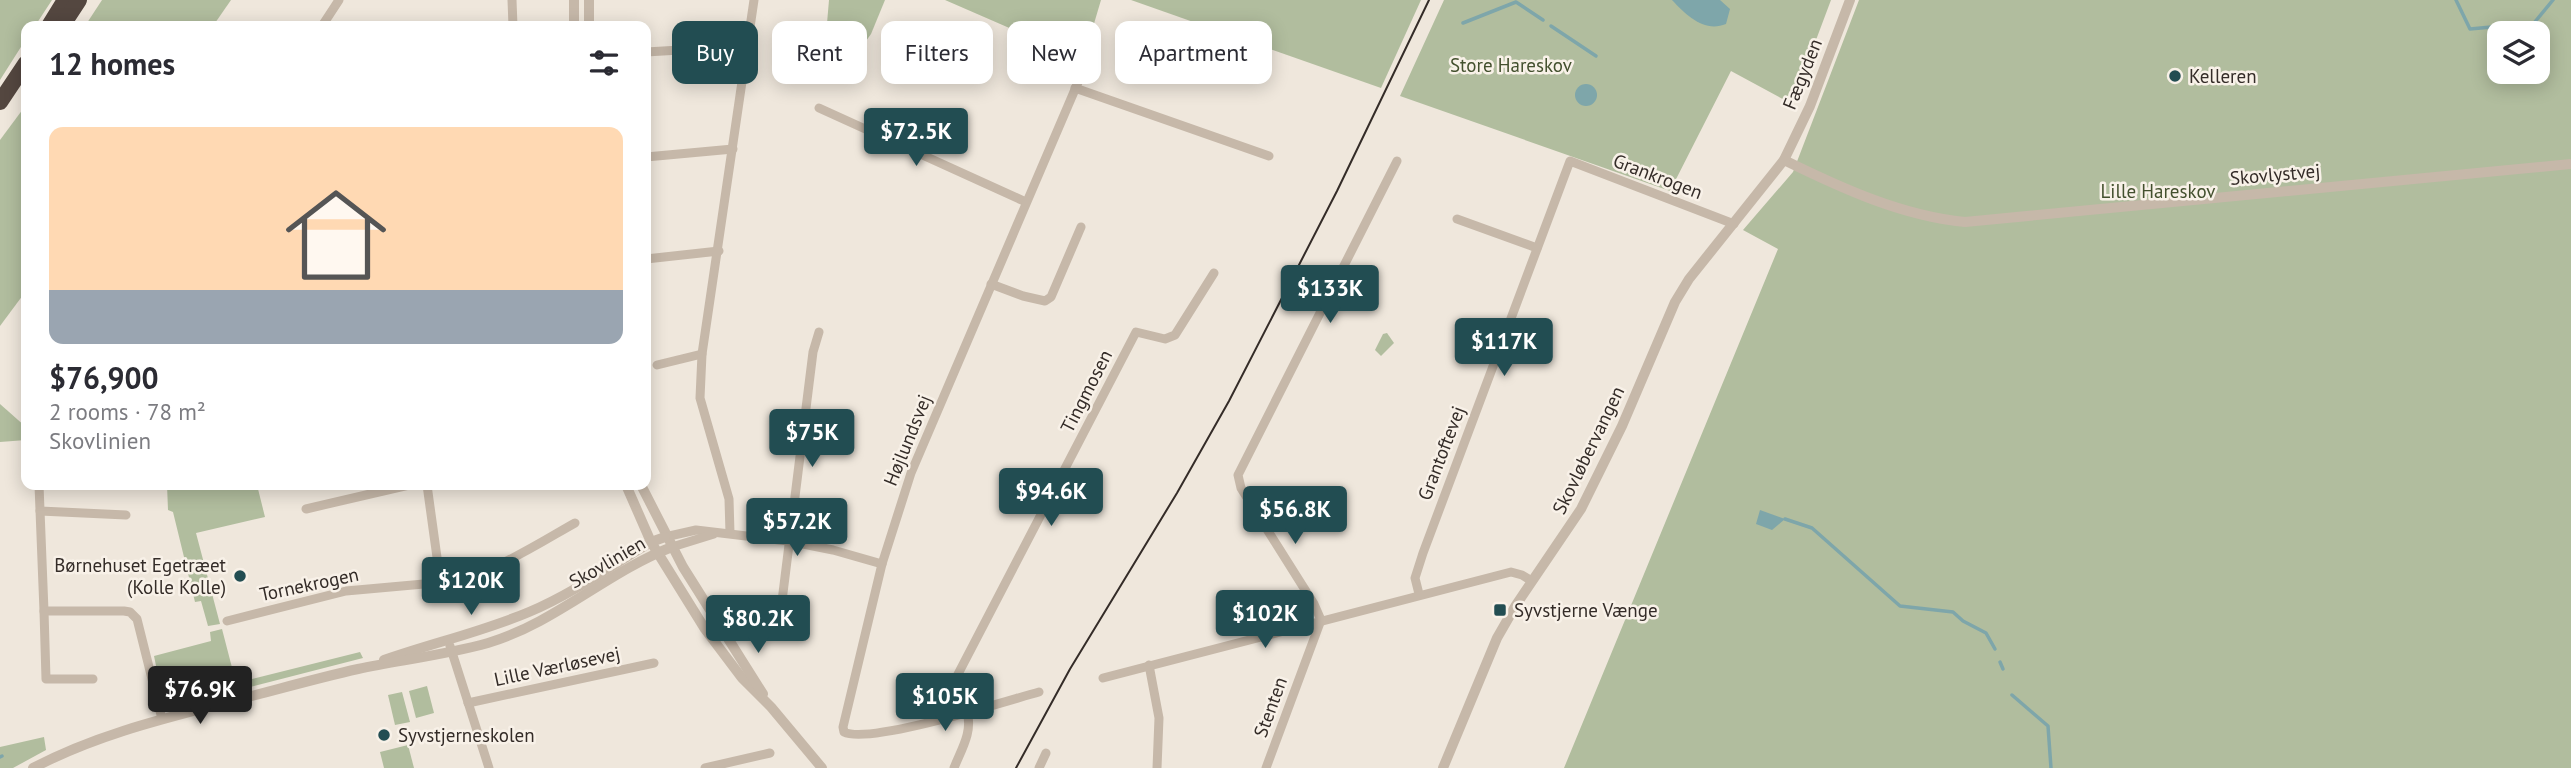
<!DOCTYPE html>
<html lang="en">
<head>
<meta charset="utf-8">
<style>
	:root { --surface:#fff; --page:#f2f2f3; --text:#2b2b33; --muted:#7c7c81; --accent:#224d52 }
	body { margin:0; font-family:"PT Sans",sans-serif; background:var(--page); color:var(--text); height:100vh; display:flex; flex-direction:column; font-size:26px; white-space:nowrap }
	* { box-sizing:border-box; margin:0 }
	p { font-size:23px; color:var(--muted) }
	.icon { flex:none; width:38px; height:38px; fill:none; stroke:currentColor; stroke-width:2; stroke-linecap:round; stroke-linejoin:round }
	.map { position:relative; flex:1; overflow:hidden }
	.sheet { position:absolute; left:21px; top:21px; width:630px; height:469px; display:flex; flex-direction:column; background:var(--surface); border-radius:14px; box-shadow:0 4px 18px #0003 }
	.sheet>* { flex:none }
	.top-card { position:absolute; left:672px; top:21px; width:665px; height:63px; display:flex; gap:14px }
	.fabs { position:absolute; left:2487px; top:21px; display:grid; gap:14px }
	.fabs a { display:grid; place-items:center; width:63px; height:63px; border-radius:14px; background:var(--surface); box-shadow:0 4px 18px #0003; font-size:35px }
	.price { position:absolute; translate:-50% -60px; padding:0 16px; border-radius:7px; background:var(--accent); color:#fff; font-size:23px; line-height:46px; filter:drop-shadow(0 2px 4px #0008) }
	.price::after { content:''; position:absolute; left:50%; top:42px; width:21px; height:16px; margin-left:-10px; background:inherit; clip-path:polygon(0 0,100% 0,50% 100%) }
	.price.active { background:#222; color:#fff }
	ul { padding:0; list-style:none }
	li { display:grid; align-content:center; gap:14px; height:371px; padding:0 28px }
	li span { display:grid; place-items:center; height:217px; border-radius:14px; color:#555 }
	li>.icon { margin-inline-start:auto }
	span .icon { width:126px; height:126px; fill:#fffc; stroke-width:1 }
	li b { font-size:30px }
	h2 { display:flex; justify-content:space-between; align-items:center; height:84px; padding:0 28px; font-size:30px }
	.tag { padding:0 24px; border-radius:14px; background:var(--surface); box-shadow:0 4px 18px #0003; font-size:24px; line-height:63px }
	.tag.active { background:var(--accent); color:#fff }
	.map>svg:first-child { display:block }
</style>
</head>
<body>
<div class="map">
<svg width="2571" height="768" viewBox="0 0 2571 768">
	<rect width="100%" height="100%" fill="#efe7dc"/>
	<!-- green -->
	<g fill="#b1bd9e" fill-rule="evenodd">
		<path d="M 0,0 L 52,0 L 35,26 L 26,26 L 26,39 L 0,80 Z"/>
		<path d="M 102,0 L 231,0 L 213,26 L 85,26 Z"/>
		<path d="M 829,0 L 885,0 L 871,34 L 846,69 L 823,70 Z"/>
		<path d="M 945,0 L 1101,0 L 1093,27 L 1073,22 L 1062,51 Z"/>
		<path d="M 1131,0 L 1421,0 L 1381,88 Z"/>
		<path d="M 1444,0 L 1831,0 L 1792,104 L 1731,71 L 1670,191 L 1400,96 Z"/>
		<path d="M 1859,0 L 2571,0 L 2571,768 L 1564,768 L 1778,249 L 1743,230 L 1793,172 ZM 2499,33 L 2538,33 L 2538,72 L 2499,72 Z"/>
		<path d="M 26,105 L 26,291 L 0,326 L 0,140 Z"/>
		<path d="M 1387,333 L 1394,343 L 1381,356 L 1375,350 L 1383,334 Z"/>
		<path d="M 0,404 L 26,427 L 26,440 L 0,442 Z"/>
		<path d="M 167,485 L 257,485 L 265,517 L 196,533 L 220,624 L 208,626 L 201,601 L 195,602 L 173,512 L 168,510 Z"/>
		<path d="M 222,629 L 236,683 L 360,652 L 363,658 L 173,707 L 163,699 L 154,656 L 211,641 L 210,632 Z"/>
		<path d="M 427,686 L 434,713 L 416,718 L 409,691 Z"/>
		<path d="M 402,692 L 410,722 L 395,725 L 388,695 Z"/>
		<path d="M 44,737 L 46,750 L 13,768 L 0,768 L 0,747 Z"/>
		<path d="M 408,745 L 414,768 L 384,768 L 380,752 Z"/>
	</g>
	<!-- water -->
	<g fill="#7ea6aa">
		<path d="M 1672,0 L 1720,0 L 1730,9 L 1726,24 C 1704,33 1686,15 1672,0 Z"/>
		<circle cx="1586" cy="95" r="11"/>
		<path d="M 1760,510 L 1785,519 L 1772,530 L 1756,524 Z"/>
	</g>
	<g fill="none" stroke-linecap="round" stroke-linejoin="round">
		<!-- stream -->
		<g stroke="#7ea6aa" stroke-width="3.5">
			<path d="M 2456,0 L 2470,29 L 2534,23 L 2553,0"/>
			<path d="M 1463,23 L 1516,2 L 1543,20"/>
			<path d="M 1551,26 L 1596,56"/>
			<path d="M 1785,519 L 1812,528 L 1900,606 L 1953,612 L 1963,621 L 1986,633 L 1995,649"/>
			<path d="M 2000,662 L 2003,669"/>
			<path d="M 2012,695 L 2048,726 L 2051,768"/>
			<path d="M 0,757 L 2,756"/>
		</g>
		<!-- minor -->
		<g stroke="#c6b8a9" stroke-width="9">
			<path d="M 512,0 L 513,26"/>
			<path d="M 322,26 L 339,0"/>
			<path d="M 646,52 L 748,46"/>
			<path d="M 1075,88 L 1269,156"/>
			<path d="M 819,108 L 1026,202"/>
			<path d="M 646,157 L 733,149"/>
			<path d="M 1457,219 L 1537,248"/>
			<path d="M 646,259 L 719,251"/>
			<path d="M 991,284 L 1023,296 L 1045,301 L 1051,297 L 1081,227"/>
			<path d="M 657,365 L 702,354"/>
			<path d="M 39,485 L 44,611 L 124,611 L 130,612 L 137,619 L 162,719"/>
			<path d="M 306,509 L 409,485"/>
			<path d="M 40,511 L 126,515"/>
			<path d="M 730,533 L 729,499 L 700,398 L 702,354 L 754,0"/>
			<path d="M 665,537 L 696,530 L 788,541 L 833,550 L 882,564"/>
			<path d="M 672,547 L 714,534"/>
			<path d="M 440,579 C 473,587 544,540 575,523"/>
			<path d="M 1419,594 L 1415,578 L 1423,553 L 1570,161 L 1734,224"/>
			<path d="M 782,601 L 813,352 L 819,332"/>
			<path d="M 44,611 L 46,679 L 93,679"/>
			<path d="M 227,621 L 346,591 L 435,583 L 440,579 L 427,485"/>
			<path d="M 450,646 L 489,768"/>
			<path d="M 1149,665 L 1159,718 L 1157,768"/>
			<path d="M 1103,678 L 1511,572 L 1522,575 L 1532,581"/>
			<path d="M 1039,692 C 1006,701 869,745 844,732 L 843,727 L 882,564 L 911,473 L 1085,66"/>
			<path d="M 468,703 L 654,663"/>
			<path d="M 942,719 L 944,701 L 1136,332 L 1165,339 L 1175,335 L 1214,273"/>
			<path d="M 705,768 L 770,753"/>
			<path d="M 954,768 C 961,750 973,732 967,712"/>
			<path d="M 1039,768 L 1046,753"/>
			<path d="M 1266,768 L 1321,620 L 1314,604 L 1241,488 L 1238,475 L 1397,161"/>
		</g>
		<!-- tertiary -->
		<g stroke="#c6b8a9" stroke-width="10">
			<path d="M 574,0 L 574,26"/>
			<path d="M 589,0 L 589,26"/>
			<path d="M 1784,160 C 1841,188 1902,216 1965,222 L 2571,164"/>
			<path d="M 626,485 L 651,542 L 705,629 L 742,678 L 771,707 L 822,768"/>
			<path d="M 641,485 L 683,567 L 763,694"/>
			<path d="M 384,660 C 432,643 482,632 529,612 C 572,594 611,566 651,542 L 665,537"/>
			<path d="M 33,768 C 94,736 158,720 224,703 C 269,692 313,679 358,669 C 401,660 445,655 488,643 C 555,623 607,572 672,547"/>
			<path d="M 1443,768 L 1497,638 L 1516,605 L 1581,509 L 1622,426 L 1675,302 L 1689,279 L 1784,160 L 1810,106 L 1850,0"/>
		</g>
		<!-- motorway -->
		<g stroke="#544740" stroke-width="16">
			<path d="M 49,26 L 65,0"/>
			<path d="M 62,26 L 79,0"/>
			<path d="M 0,102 L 26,63"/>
		</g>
		<!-- tram -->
		<path stroke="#342c28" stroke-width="2" d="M 1016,768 L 1070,669 L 1177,493 L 1229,401 L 1337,191 L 1429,0"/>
	</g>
	<!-- markers -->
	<g fill="#224d52" stroke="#f8f1e8" stroke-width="2.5">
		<circle cx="2175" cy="76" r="7"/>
		<circle cx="240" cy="576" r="7"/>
		<rect x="1493" y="603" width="14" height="14" rx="3.5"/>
		<circle cx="384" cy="735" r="7"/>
	</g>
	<g text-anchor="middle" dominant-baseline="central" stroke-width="5" stroke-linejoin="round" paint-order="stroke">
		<!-- park labels -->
		<g font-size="19" fill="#43502e" stroke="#f8f1e8">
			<text x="1511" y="65">Store Hareskov</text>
			<text x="2158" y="191">Lille Hareskov</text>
		</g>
		<!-- street labels -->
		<g font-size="19" fill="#342c28" stroke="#f8f1e8">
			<text transform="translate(1802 74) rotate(-68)">Fægyden</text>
			<text transform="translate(2275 174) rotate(-5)">Skovlystvej</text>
			<text transform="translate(1658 176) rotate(21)">Grankrogen</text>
			<text transform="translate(1086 391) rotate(-63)">Tingmosen</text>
			<text transform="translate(907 440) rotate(-68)">Højlundsvej</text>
			<text transform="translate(1588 450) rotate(-64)">Skovløbervangen</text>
			<text transform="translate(1441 453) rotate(-69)">Grantoftevej</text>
			<text transform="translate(607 562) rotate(-30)">Skovlinien</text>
			<text transform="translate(309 584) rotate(-12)">Tornekrogen</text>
			<text transform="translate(557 666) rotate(-12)">Lille Værløsevej</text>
			<text transform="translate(1270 707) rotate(-70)">Stenten</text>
		</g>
		<!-- poi labels -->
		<g font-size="19" fill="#342c28" stroke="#f8f1e8" text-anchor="start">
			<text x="2189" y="76">Kelleren</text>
			<text x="226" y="565" text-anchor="end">Børnehuset Egetræet<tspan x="226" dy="22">(Kolle Kolle)</tspan></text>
			<text x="1514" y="610">Syvstjerne Vænge</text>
			<text x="398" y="735">Syvstjerneskolen</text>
		</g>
	</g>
</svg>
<div class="fabs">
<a><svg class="icon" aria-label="layers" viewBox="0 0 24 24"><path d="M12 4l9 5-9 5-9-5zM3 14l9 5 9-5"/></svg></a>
</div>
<b class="price" style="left:916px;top:168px">$72.5K</b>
<b class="price" style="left:1330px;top:325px">$133K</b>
<b class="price" style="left:1504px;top:378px">$117K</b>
<b class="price" style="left:812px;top:469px">$75K</b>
<b class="price" style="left:1051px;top:528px">$94.6K</b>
<b class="price" style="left:1295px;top:546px">$56.8K</b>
<b class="price" style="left:797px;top:558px">$57.2K</b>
<b class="price" style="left:471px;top:617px">$120K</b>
<b class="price" style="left:1265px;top:650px">$102K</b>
<b class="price" style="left:758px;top:655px">$80.2K</b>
<b class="price active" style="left:200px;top:726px">$76.9K</b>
<b class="price" style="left:945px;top:733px">$105K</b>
<div class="top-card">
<a class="tag active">Buy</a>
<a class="tag">Rent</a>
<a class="tag">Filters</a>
<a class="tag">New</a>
<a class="tag">Apartment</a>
</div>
<section class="sheet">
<h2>12 homes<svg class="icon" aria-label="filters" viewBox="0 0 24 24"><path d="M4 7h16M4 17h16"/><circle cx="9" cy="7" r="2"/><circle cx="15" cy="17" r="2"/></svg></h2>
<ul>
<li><span style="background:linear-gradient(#ffd9b3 75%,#9aa5b1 0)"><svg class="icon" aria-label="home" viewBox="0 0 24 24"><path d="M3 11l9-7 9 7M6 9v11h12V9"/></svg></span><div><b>$76,900</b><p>2 rooms · 78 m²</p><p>Skovlinien</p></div></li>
</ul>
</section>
</div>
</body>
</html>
